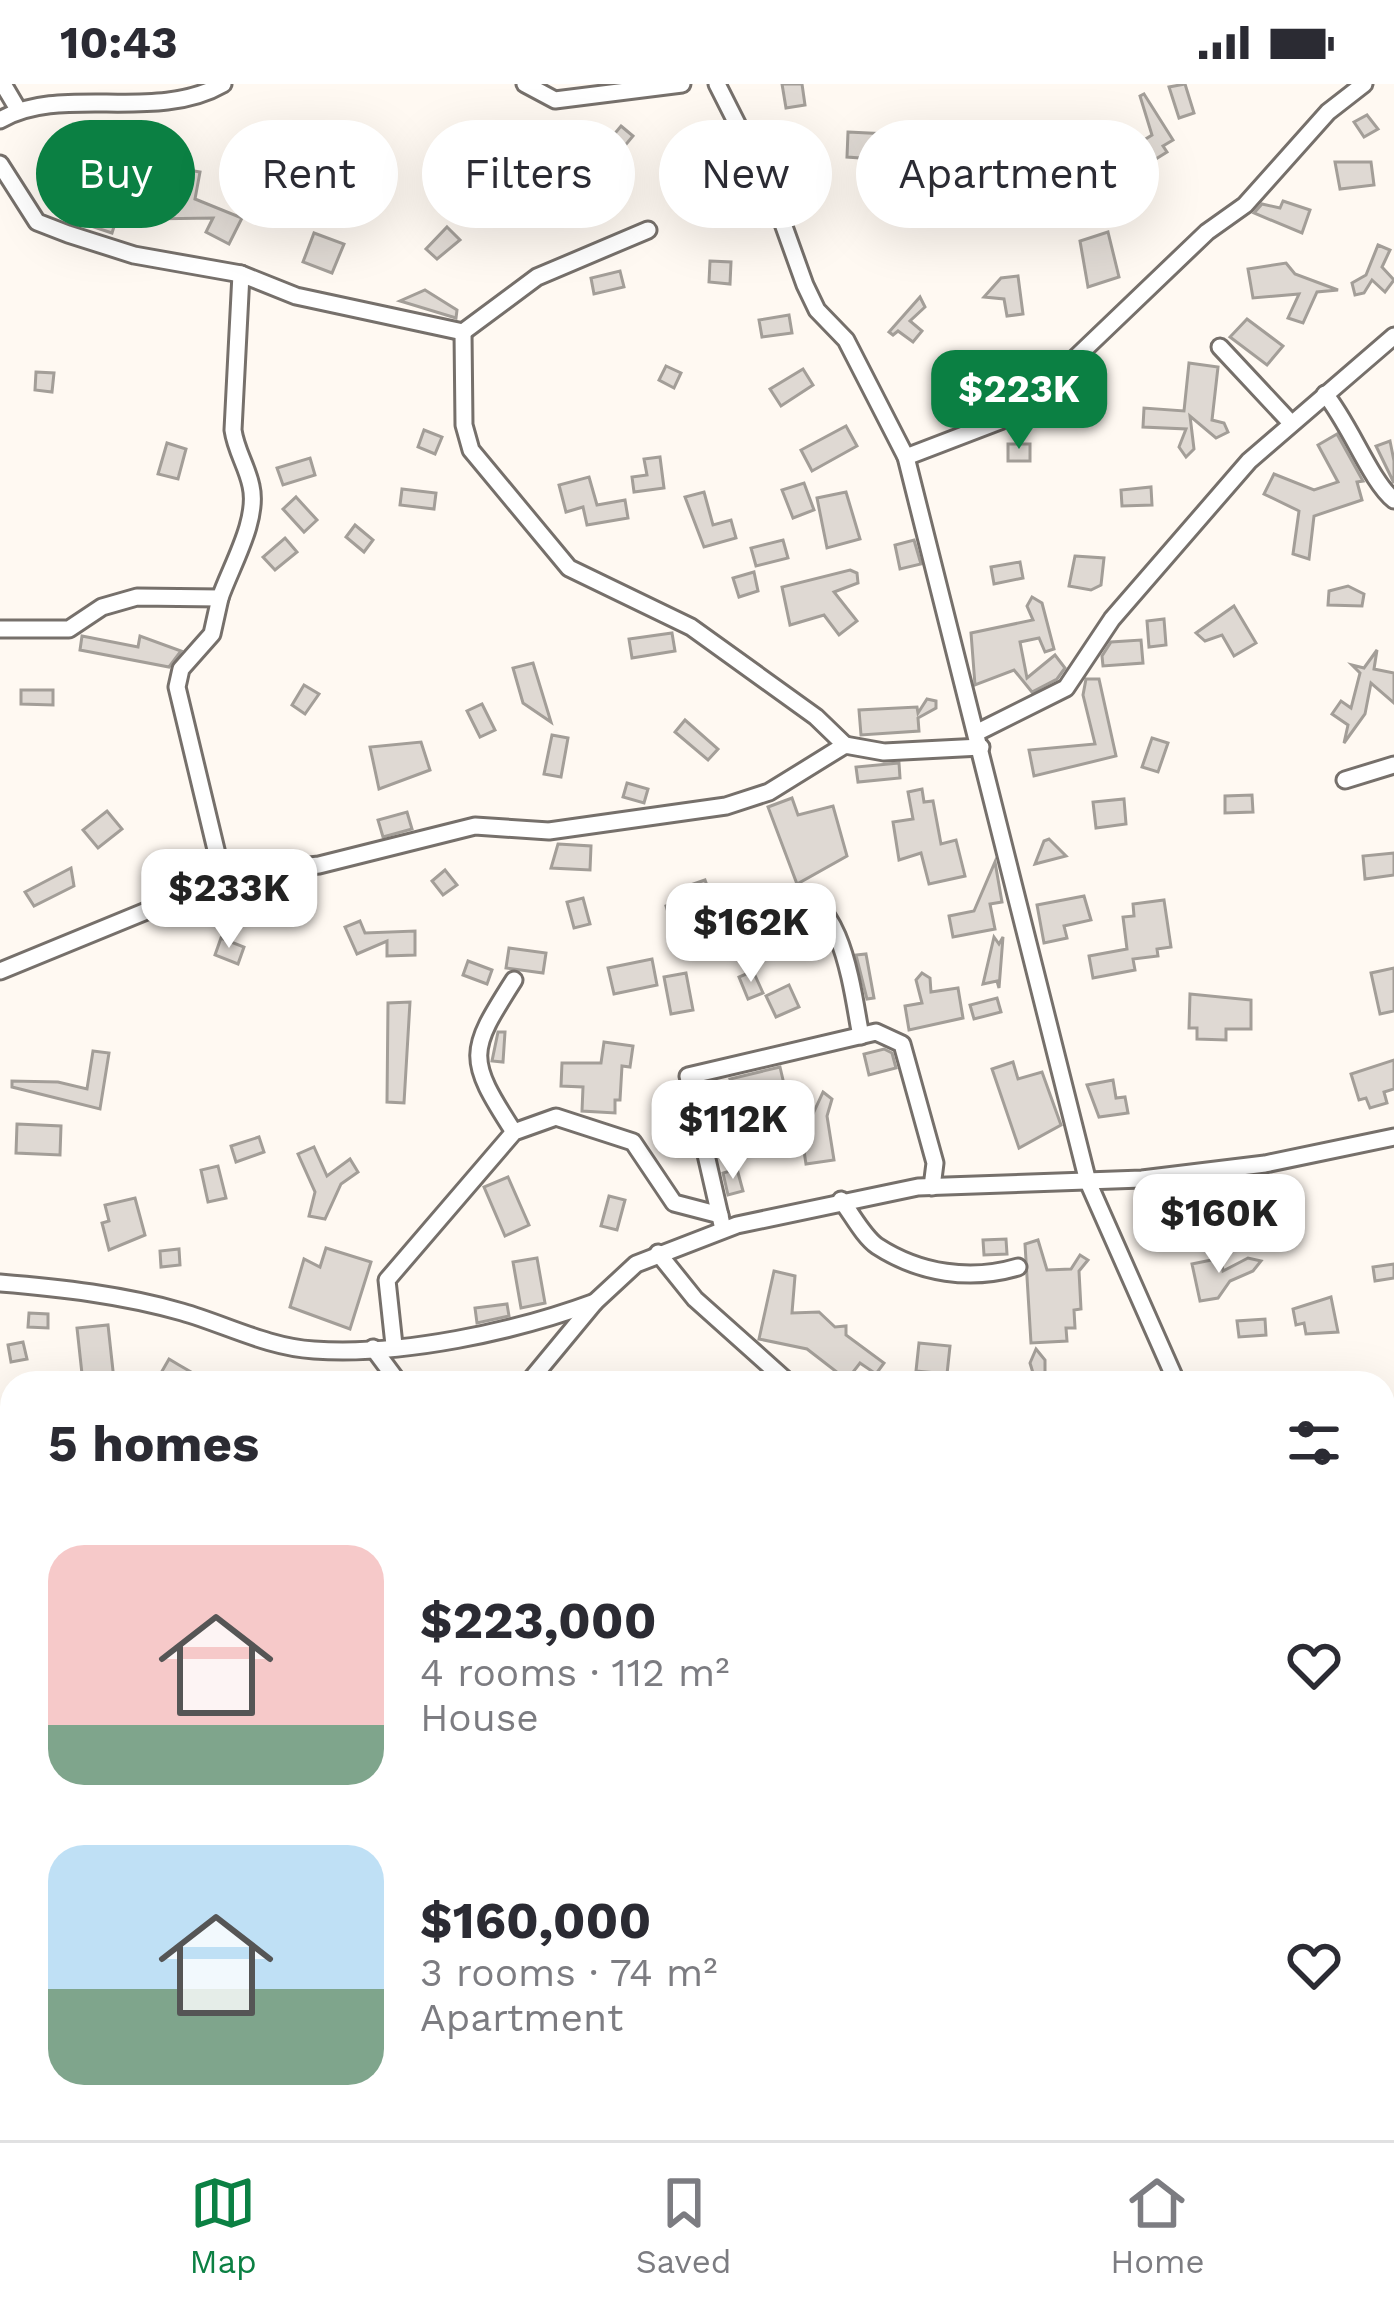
<!DOCTYPE html>
<html lang="en">
<head>
<meta charset="utf-8">
<style>
	:root { --surface:#fff; --page:#f7f7f7; --text:#2b2b33; --muted:#7c7c81; --line:#e1e1e2; --accent:#0b8043 }
	body { margin:0; font-family:"Work Sans",sans-serif; background:var(--page); color:var(--text); height:100vh; display:flex; flex-direction:column; font-size:45px; white-space:nowrap }
	* { box-sizing:border-box; margin:0 }
	p { font-size:39px; color:var(--muted) }
	.icon { flex:none; width:66px; height:66px; fill:none; stroke:currentColor; stroke-width:2; stroke-linecap:round; stroke-linejoin:round }
	.map { position:relative; flex:1; overflow:hidden }
	.sheet { position:absolute; left:0px; top:1287px; width:1395px; height:771px; display:flex; flex-direction:column; background:var(--surface); border-radius:36px 36px 0 0; box-shadow:0 12px 48px #0002 }
	.sheet>* { flex:none }
	.top-card { position:absolute; left:36px; top:36px; width:1323px; height:108px; display:flex; gap:24px }
	.price { position:absolute; translate:-50% -102px; padding:0 27px; border-radius:24px; background:#fff; color:#222; font-size:39px; line-height:78px; filter:drop-shadow(0 3px 6px #0008) }
	.price::after { content:''; position:absolute; left:50%; top:72px; width:36px; height:27px; margin-left:-18px; background:inherit; clip-path:polygon(0 0,100% 0,50% 100%) }
	.price.active { background:var(--accent); color:#fff }
	ul { padding:0; list-style:none }
	li { display:flex; align-items:center; gap:36px; height:300px; padding:0 48px }
	li span { display:grid; place-items:center; flex:none; width:336px; height:240px; border-radius:36px; color:#555 }
	li>.icon { margin-inline-start:auto }
	span .icon { width:144px; height:144px; fill:#fffc; stroke-width:1 }
	li b { font-size:51px }
	h2 { display:flex; justify-content:space-between; align-items:center; height:144px; padding:0 48px; font-size:51px }
	.chip { padding:0 42px; border-radius:54px; background:var(--surface); box-shadow:0 12px 48px #0002; font-size:42px; line-height:108px }
	.chip.active { background:var(--accent); color:#fff }
	.status { display:flex; justify-content:space-between; align-items:center; height:84px; padding:0 60px; background:var(--surface); direction:ltr }
	.status svg { height:33px; fill:currentColor }
	.dock { display:flex; justify-content:space-around; align-items:center; height:168px; border-top:3px solid var(--line); background:var(--surface); font-size:33px; color:var(--muted) }
	.dock a { display:grid; justify-items:center; gap:6px }
	.dock .active { color:var(--accent) }
	.map>svg:first-child { display:block }
</style>
</head>
<body>
<div class="status"><b>10:43</b><svg viewBox="0 0 49 12"><path d="M0 12V9h3v3zM5 12V6h3v6zM10 12V3h3v9zM15 12V0h3v12zM26 1h20v11H26zM47 4h2v5h-2z"/></svg></div>
<div class="map">
<svg width="1394" height="2056" viewBox="0 0 1394 2056">
	<rect width="100%" height="100%" fill="#fff9f2"/>
	<!-- building -->
	<g fill="#dfd9d3" stroke="#a39e98" stroke-width="3">
		<path d="M 782,0 L 802,0 L 805,21 L 786,24 Z"/>
		<path d="M 1185,0 L 1194,29 L 1179,34 L 1169,3 Z"/>
		<path d="M 1144,10 L 1173,56 L 1163,62 L 1167,68 L 1143,83 L 1131,64 L 1152,51 L 1140,12 Z"/>
		<path d="M 1367,31 L 1378,45 L 1364,53 L 1354,38 Z"/>
		<path d="M 621,42 L 633,52 L 618,70 L 606,60 Z"/>
		<path d="M 848,48 L 888,50 L 888,76 L 847,73 Z"/>
		<path d="M 124,66 L 154,70 L 148,116 L 119,112 Z"/>
		<path d="M 1335,78 L 1371,78 L 1374,101 L 1340,105 Z"/>
		<path d="M 182,85 L 200,88 L 195,115 L 242,134 L 229,160 L 206,148 L 213,134 L 148,135 L 148,116 L 176,115 Z"/>
		<path d="M 1283,117 L 1310,126 L 1302,149 L 1254,129 L 1262,120 L 1280,124 Z"/>
		<path d="M 90,125 L 117,133 L 112,149 L 85,140 Z"/>
		<path d="M 447,143 L 460,156 L 437,175 L 426,165 Z"/>
		<path d="M 1108,148 L 1119,193 L 1088,203 L 1080,157 Z"/>
		<path d="M 314,149 L 344,160 L 332,189 L 303,178 Z"/>
		<path d="M 1378,161 L 1390,166 L 1382,183 L 1394,196 L 1385,208 L 1372,196 L 1364,209 L 1355,211 L 1352,199 L 1366,191 Z"/>
		<path d="M 710,177 L 731,178 L 730,200 L 709,198 Z"/>
		<path d="M 1286,179 L 1295,190 L 1338,206 L 1317,208 L 1303,239 L 1288,234 L 1299,210 L 1253,214 L 1248,185 Z"/>
		<path d="M 620,187 L 624,203 L 594,210 L 591,194 Z"/>
		<path d="M 1018,192 L 1023,230 L 1007,232 L 1004,215 L 984,213 L 1001,194 Z"/>
		<path d="M 425,206 L 457,226 L 456,234 L 400,217 Z"/>
		<path d="M 920,213 L 925,223 L 910,237 L 922,247 L 913,258 L 898,247 L 893,251 L 889,248 Z"/>
		<path d="M 789,231 L 792,249 L 762,253 L 759,236 Z"/>
		<path d="M 1247,235 L 1283,262 L 1267,281 L 1230,253 Z"/>
		<path d="M 1189,279 L 1218,283 L 1212,336 L 1224,339 L 1228,348 L 1216,354 L 1190,332 L 1194,365 L 1186,373 L 1179,363 L 1186,345 L 1143,343 L 1144,324 L 1184,327 Z"/>
		<path d="M 666,282 L 681,289 L 674,304 L 659,296 Z"/>
		<path d="M 803,285 L 813,301 L 781,322 L 770,305 Z"/>
		<path d="M 36,288 L 54,289 L 52,308 L 35,306 Z"/>
		<path d="M 1066,306 L 1094,307 L 1094,323 L 1067,321 Z"/>
		<path d="M 846,342 L 857,362 L 812,387 L 801,366 Z"/>
		<path d="M 424,346 L 442,353 L 435,370 L 418,363 Z"/>
		<path d="M 1337,350 L 1363,397 L 1357,398 L 1362,416 L 1314,432 L 1309,475 L 1293,470 L 1299,427 L 1264,410 L 1274,390 L 1314,406 L 1338,398 L 1318,361 Z"/>
		<path d="M 1390,357 L 1394,377 L 1394,399 L 1376,362 Z"/>
		<path d="M 167,359 L 186,365 L 178,395 L 158,390 Z"/>
		<rect x="1008" y="360" width="22" height="17"/>
		<path d="M 660,373 L 664,404 L 634,408 L 632,393 L 647,391 L 644,375 Z"/>
		<path d="M 310,374 L 315,391 L 283,401 L 277,384 Z"/>
		<path d="M 589,393 L 597,421 L 625,416 L 628,434 L 587,441 L 583,423 L 566,428 L 559,401 Z"/>
		<path d="M 804,399 L 814,426 L 793,434 L 782,406 Z"/>
		<path d="M 1151,403 L 1152,421 L 1122,422 L 1121,406 Z"/>
		<path d="M 402,405 L 436,409 L 434,425 L 400,421 Z"/>
		<path d="M 704,408 L 713,441 L 731,436 L 736,454 L 704,463 L 685,413 Z"/>
		<path d="M 846,408 L 860,455 L 827,464 L 817,414 Z"/>
		<path d="M 296,413 L 317,436 L 304,448 L 283,425 Z"/>
		<path d="M 355,441 L 373,456 L 364,468 L 346,453 Z"/>
		<path d="M 285,454 L 297,468 L 275,486 L 263,473 Z"/>
		<path d="M 783,456 L 788,474 L 756,482 L 751,464 Z"/>
		<path d="M 914,456 L 921,480 L 900,485 L 895,461 Z"/>
		<path d="M 1075,472 L 1104,474 L 1101,501 L 1091,506 L 1069,502 Z"/>
		<path d="M 1020,478 L 1023,494 L 994,500 L 991,483 Z"/>
		<path d="M 850,486 L 857,489 L 858,499 L 834,508 L 857,537 L 839,551 L 824,531 L 790,541 L 782,503 Z"/>
		<path d="M 754,488 L 758,507 L 739,513 L 733,494 Z"/>
		<path d="M 1348,502 L 1364,510 L 1362,522 L 1328,521 L 1329,507 Z"/>
		<path d="M 1032,513 L 1042,519 L 1054,565 L 1045,568 L 1039,554 L 1020,558 L 1027,594 L 1055,571 L 1065,584 L 1057,595 L 1032,608 L 1014,586 L 975,601 L 971,549 L 1033,536 L 1027,522 Z"/>
		<path d="M 1234,522 L 1256,559 L 1234,572 L 1222,551 L 1205,557 L 1196,549 Z"/>
		<path d="M 1164,535 L 1166,561 L 1149,563 L 1147,537 Z"/>
		<path d="M 672,549 L 675,567 L 632,574 L 629,555 Z"/>
		<path d="M 82,552 L 138,563 L 140,552 L 181,567 L 169,583 L 80,566 Z"/>
		<path d="M 1141,556 L 1143,579 L 1103,582 L 1102,572 L 1111,558 Z"/>
		<path d="M 1377,566 L 1374,585 L 1394,589 L 1394,619 L 1371,599 L 1365,630 L 1344,659 L 1348,641 L 1332,630 L 1341,617 L 1351,624 L 1360,589 L 1352,581 L 1364,584 Z"/>
		<path d="M 533,579 L 551,638 L 523,619 L 513,584 Z"/>
		<path d="M 1086,595 L 1099,595 L 1116,672 L 1034,692 L 1029,666 L 1095,660 L 1083,611 Z"/>
		<path d="M 304,601 L 319,610 L 305,630 L 292,621 Z"/>
		<path d="M 21,606 L 53,606 L 53,621 L 21,620 Z"/>
		<path d="M 927,615 L 936,617 L 936,624 L 918,634 L 919,647 L 861,651 L 859,626 L 917,623 L 918,629 Z"/>
		<path d="M 482,620 L 495,646 L 480,653 L 467,627 Z"/>
		<path d="M 685,636 L 718,665 L 708,676 L 675,648 Z"/>
		<path d="M 552,651 L 568,654 L 561,693 L 544,690 Z"/>
		<path d="M 1152,654 L 1168,659 L 1158,688 L 1142,683 Z"/>
		<path d="M 421,658 L 430,686 L 379,705 L 370,663 Z"/>
		<path d="M 899,679 L 900,694 L 858,698 L 856,683 Z"/>
		<path d="M 627,699 L 648,705 L 644,719 L 623,713 Z"/>
		<path d="M 922,705 L 924,718 L 933,717 L 941,760 L 956,756 L 965,792 L 929,800 L 921,769 L 899,776 L 893,738 L 913,735 L 908,708 Z"/>
		<path d="M 1252,711 L 1253,728 L 1225,729 L 1225,712 Z"/>
		<path d="M 792,714 L 798,731 L 833,722 L 847,772 L 797,800 L 768,723 Z"/>
		<path d="M 1124,715 L 1126,740 L 1096,744 L 1093,718 Z"/>
		<path d="M 107,727 L 122,745 L 98,764 L 83,746 Z"/>
		<path d="M 407,728 L 412,745 L 383,753 L 378,736 Z"/>
		<path d="M 1049,755 L 1066,772 L 1035,780 L 1044,757 Z"/>
		<path d="M 558,760 L 591,762 L 590,786 L 551,784 Z"/>
		<path d="M 1394,769 L 1394,791 L 1365,795 L 1363,772 Z"/>
		<path d="M 995,778 L 1002,818 L 990,820 L 995,845 L 953,853 L 949,832 L 974,827 Z"/>
		<path d="M 71,784 L 74,802 L 34,822 L 25,808 Z"/>
		<path d="M 445,786 L 457,801 L 443,811 L 432,797 Z"/>
		<path d="M 705,796 L 716,826 L 672,841 L 666,822 L 682,816 L 679,805 Z"/>
		<path d="M 1084,812 L 1091,836 L 1064,842 L 1067,854 L 1044,859 L 1037,821 Z"/>
		<path d="M 583,814 L 590,840 L 574,844 L 567,818 Z"/>
		<path d="M 1164,816 L 1171,863 L 1157,865 L 1158,872 L 1133,875 L 1135,886 L 1093,894 L 1089,872 L 1127,865 L 1123,833 L 1134,832 L 1133,820 Z"/>
		<path d="M 360,837 L 365,849 L 415,847 L 415,871 L 387,872 L 387,857 L 357,870 L 345,843 Z"/>
		<path d="M 994,853 L 999,860 L 1003,853 L 999,904 L 997,897 L 983,900 Z"/>
		<path d="M 221,854 L 244,863 L 238,880 L 215,871 Z"/>
		<path d="M 509,864 L 546,869 L 543,889 L 506,884 Z"/>
		<path d="M 866,870 L 874,914 L 867,915 L 856,871 Z"/>
		<path d="M 652,875 L 657,901 L 614,910 L 608,884 Z"/>
		<path d="M 468,877 L 492,886 L 487,900 L 463,891 Z"/>
		<path d="M 1394,884 L 1394,927 L 1380,930 L 1371,889 Z"/>
		<path d="M 753,887 L 763,909 L 748,915 L 739,893 Z"/>
		<path d="M 686,889 L 693,926 L 671,930 L 664,893 Z"/>
		<path d="M 922,889 L 930,894 L 931,908 L 958,904 L 963,934 L 909,946 L 905,922 L 922,919 L 916,896 Z"/>
		<path d="M 789,901 L 799,923 L 776,933 L 766,912 Z"/>
		<path d="M 1190,910 L 1251,916 L 1251,945 L 1226,945 L 1226,956 L 1197,955 L 1197,944 L 1189,944 Z"/>
		<path d="M 997,914 L 1001,928 L 974,935 L 970,921 Z"/>
		<path d="M 410,918 L 404,1019 L 387,1018 L 388,919 Z"/>
		<path d="M 498,948 L 505,948 L 503,978 L 492,977 Z"/>
		<path d="M 604,958 L 633,962 L 630,983 L 622,982 L 620,1016 L 615,1016 L 615,1029 L 582,1027 L 583,1003 L 561,1002 L 562,979 L 601,979 Z"/>
		<path d="M 884,965 L 892,969 L 896,984 L 869,991 L 864,970 Z"/>
		<path d="M 93,967 L 109,969 L 100,1025 L 12,1003 L 12,997 L 58,998 L 87,1005 Z"/>
		<path d="M 1394,976 L 1394,1005 L 1384,1008 L 1387,1019 L 1370,1024 L 1366,1014 L 1359,1016 L 1351,990 Z"/>
		<path d="M 1013,978 L 1018,995 L 1042,988 L 1061,1041 L 1019,1064 L 992,985 Z"/>
		<path d="M 780,983 L 787,1013 L 743,1031 L 730,995 Z"/>
		<path d="M 1113,996 L 1116,1014 L 1125,1013 L 1128,1029 L 1099,1033 L 1087,1001 Z"/>
		<path d="M 823,1008 L 832,1015 L 827,1032 L 834,1076 L 806,1080 L 799,1034 L 812,1032 Z"/>
		<path d="M 17,1040 L 61,1042 L 60,1071 L 16,1069 Z"/>
		<path d="M 259,1053 L 264,1068 L 236,1078 L 231,1062 Z"/>
		<path d="M 314,1063 L 327,1092 L 350,1075 L 358,1088 L 341,1100 L 325,1135 L 309,1132 L 315,1108 L 298,1070 Z"/>
		<path d="M 218,1082 L 226,1114 L 208,1118 L 201,1086 Z"/>
		<path d="M 737,1085 L 743,1107 L 728,1111 L 723,1089 Z"/>
		<path d="M 508,1093 L 529,1141 L 505,1152 L 484,1103 Z"/>
		<path d="M 609,1112 L 625,1116 L 617,1146 L 601,1142 Z"/>
		<path d="M 135,1114 L 145,1151 L 109,1166 L 102,1139 L 109,1137 L 105,1121 Z"/>
		<path d="M 1006,1155 L 1007,1170 L 984,1171 L 983,1156 Z"/>
		<path d="M 1038,1156 L 1047,1186 L 1071,1185 L 1080,1171 L 1088,1176 L 1079,1187 L 1081,1225 L 1074,1226 L 1075,1244 L 1066,1244 L 1067,1257 L 1031,1259 L 1025,1160 Z"/>
		<path d="M 326,1164 L 371,1178 L 350,1245 L 290,1223 L 304,1175 L 320,1183 Z"/>
		<path d="M 179,1165 L 180,1181 L 161,1183 L 160,1167 Z"/>
		<path d="M 537,1174 L 545,1219 L 521,1224 L 513,1178 Z"/>
		<path d="M 1221,1174 L 1223,1187 L 1248,1174 L 1261,1177 L 1253,1187 L 1230,1197 L 1218,1214 L 1200,1217 L 1192,1180 Z"/>
		<path d="M 1394,1180 L 1394,1194 L 1375,1197 L 1373,1183 Z"/>
		<path d="M 774,1187 L 795,1192 L 792,1229 L 819,1228 L 835,1243 L 846,1242 L 846,1251 L 884,1279 L 876,1290 L 860,1279 L 847,1296 L 807,1265 L 759,1255 Z"/>
		<path d="M 1331,1213 L 1338,1248 L 1306,1250 L 1304,1239 L 1296,1241 L 1293,1225 Z"/>
		<path d="M 507,1220 L 509,1232 L 477,1239 L 475,1224 Z"/>
		<path d="M 29,1229 L 48,1230 L 48,1244 L 28,1243 Z"/>
		<path d="M 1265,1235 L 1266,1251 L 1239,1253 L 1237,1237 Z"/>
		<path d="M 108,1241 L 114,1296 L 83,1299 L 77,1244 Z"/>
		<path d="M 23,1258 L 27,1275 L 11,1278 L 8,1261 Z"/>
		<path d="M 919,1259 L 950,1262 L 947,1290 L 916,1287 Z"/>
		<path d="M 1036,1265 L 1045,1276 L 1045,1299 L 1036,1299 L 1030,1279 Z"/>
		<path d="M 169,1275 L 179,1281 L 210,1299 L 178,1299 L 161,1289 Z"/>
	</g>
	<g fill="none" stroke-linecap="round" stroke-linejoin="round">
		<defs>
			<g id="minor">
				<path d="M 3,0 L 16,22"/>
				<path d="M 525,0 L 555,16 L 682,0"/>
				<path d="M 717,0 L 772,109 L 805,201 L 817,226 L 846,256 L 906,373 L 1088,1098 L 1177,1299"/>
				<path d="M 0,36 C 60,0 156,39 223,0"/>
				<path d="M 0,80 L 37,138 L 68,150 L 134,171 L 241,190 L 296,212 L 463,248"/>
				<path d="M 463,248 L 464,341 L 471,366 L 569,484 L 691,543 L 816,633 L 845,661"/>
				<path d="M 463,248 L 537,193 L 648,146"/>
				<path d="M 1220,263 L 1291,339"/>
				<path d="M 1325,310 C 1350,340 1371,398 1394,416"/>
				<path d="M 906,373 L 1000,337 L 1042,306 L 1207,148 L 1245,121 L 1328,28 L 1364,0"/>
				<path d="M 220,514 L 212,550 L 181,585 L 177,603 L 224,799"/>
				<path d="M 0,545 L 69,545 L 102,523 L 137,513 L 220,514 C 231,482 259,436 251,402 C 247,382 236,367 233,346 L 241,190"/>
				<path d="M 978,648 L 1066,604 L 1112,535 L 1249,377 L 1394,252"/>
				<path d="M 1345,696 L 1394,681"/>
				<path d="M 725,841 C 743,832 766,816 786,813 C 843,802 853,914 861,952"/>
				<path d="M 0,887 L 183,812 L 261,787 L 319,781 L 475,742 L 549,747 L 726,722 L 769,708 L 845,661 L 884,668 L 981,663"/>
				<path d="M 514,1048 C 466,974 468,968 514,896"/>
				<path d="M 841,1116 C 852,1130 863,1152 877,1162 C 920,1190 971,1197 1018,1183"/>
				<path d="M 723,1145 L 688,992 L 876,948 L 902,960 L 935,1079 L 932,1103"/>
				<path d="M 658,1169 L 695,1215 L 789,1299"/>
				<path d="M 0,1199 C 61,1204 123,1211 182,1228 C 227,1241 267,1263 314,1266 C 401,1272 514,1248 595,1218"/>
				<path d="M 394,1261 L 387,1196 L 514,1048 L 556,1033 L 633,1058 L 674,1119 L 720,1131"/>
				<path d="M 373,1264 L 399,1299"/>
				<path d="M 528,1299 L 595,1218 L 636,1180 L 737,1141 L 918,1103 L 1142,1095 L 1265,1080 L 1394,1053"/>
				<path d="M 1383,1659 L 1394,1649"/>
				<path d="M 0,1769 L 12,1767"/>
				<path d="M 1383,1846 L 1394,1833"/>
				<path d="M 0,1910 L 12,1924"/>
				<path d="M 139,2046 L 153,2056"/>
				<path d="M 1049,2056 L 1057,2046"/>
				<path d="M 1197,2056 L 1200,2046"/>
			</g>
			<g id="trunk">
				<path d="M 1383,1762 L 1394,1750"/>
				<path d="M 1118,2056 L 1127,2046"/>
			</g>
		</defs>
		<!-- minor casing -->
		<use href="#minor" stroke="#76706b" stroke-width="21"/>
		<!-- trunk casing -->
		<use href="#trunk" stroke="#76706b" stroke-width="30"/>
		<!-- minor -->
		<use href="#minor" stroke="#fff" stroke-width="15"/>
		<!-- trunk -->
		<use href="#trunk" stroke="#fff" stroke-width="24"/>
	</g>
</svg>
<b class="price active" style="left:1019px;top:368px">$223K</b>
<b class="price" style="left:229px;top:867px">$233K</b>
<b class="price" style="left:751px;top:901px">$162K</b>
<b class="price" style="left:733px;top:1098px">$112K</b>
<b class="price" style="left:1219px;top:1192px">$160K</b>
<div class="top-card">
<a class="chip active">Buy</a>
<a class="chip">Rent</a>
<a class="chip">Filters</a>
<a class="chip">New</a>
<a class="chip">Apartment</a>
</div>
<section class="sheet">
<h2>5 homes<svg class="icon" aria-label="filters" viewBox="0 0 24 24"><path d="M4 7h16M4 17h16"/><circle cx="9" cy="7" r="2"/><circle cx="15" cy="17" r="2"/></svg></h2>
<ul>
<li><span style="background:linear-gradient(#f6c9c9 75%,#7fa58c 0)"><svg class="icon" aria-label="home" viewBox="0 0 24 24"><path d="M3 11l9-7 9 7M6 9v11h12V9"/></svg></span><div><b>$223,000</b><p>4 rooms · 112 m²</p><p>House</p></div><svg class="icon" aria-label="heart" viewBox="0 0 24 24"><path d="M12 20l-8-8c-3-5 5-10 8-4 3-6 11-1 8 4z"/></svg></li>
<li><span style="background:linear-gradient(#bfe0f5 60%,#7fa58c 0)"><svg class="icon" aria-label="home" viewBox="0 0 24 24"><path d="M3 11l9-7 9 7M6 9v11h12V9"/></svg></span><div><b>$160,000</b><p>3 rooms · 74 m²</p><p>Apartment</p></div><svg class="icon" aria-label="heart" viewBox="0 0 24 24"><path d="M12 20l-8-8c-3-5 5-10 8-4 3-6 11-1 8 4z"/></svg></li>
</ul>
</section>
</div>
<nav class="dock">
<a class="active"><svg class="icon" aria-label="map" viewBox="0 0 24 24"><path d="M3 6l6-2 6 2 6-2v14l-6 2-6-2-6 2zM9 4v14M15 6v14"/></svg>Map</a>
<a><svg class="icon" aria-label="saved" viewBox="0 0 24 24"><path d="M7 4h10v16l-5-4-5 4z"/></svg>Saved</a>
<a><svg class="icon" aria-label="home" viewBox="0 0 24 24"><path d="M3 11l9-7 9 7M6 9v11h12V9"/></svg>Home</a>
</nav>
</body>
</html>
